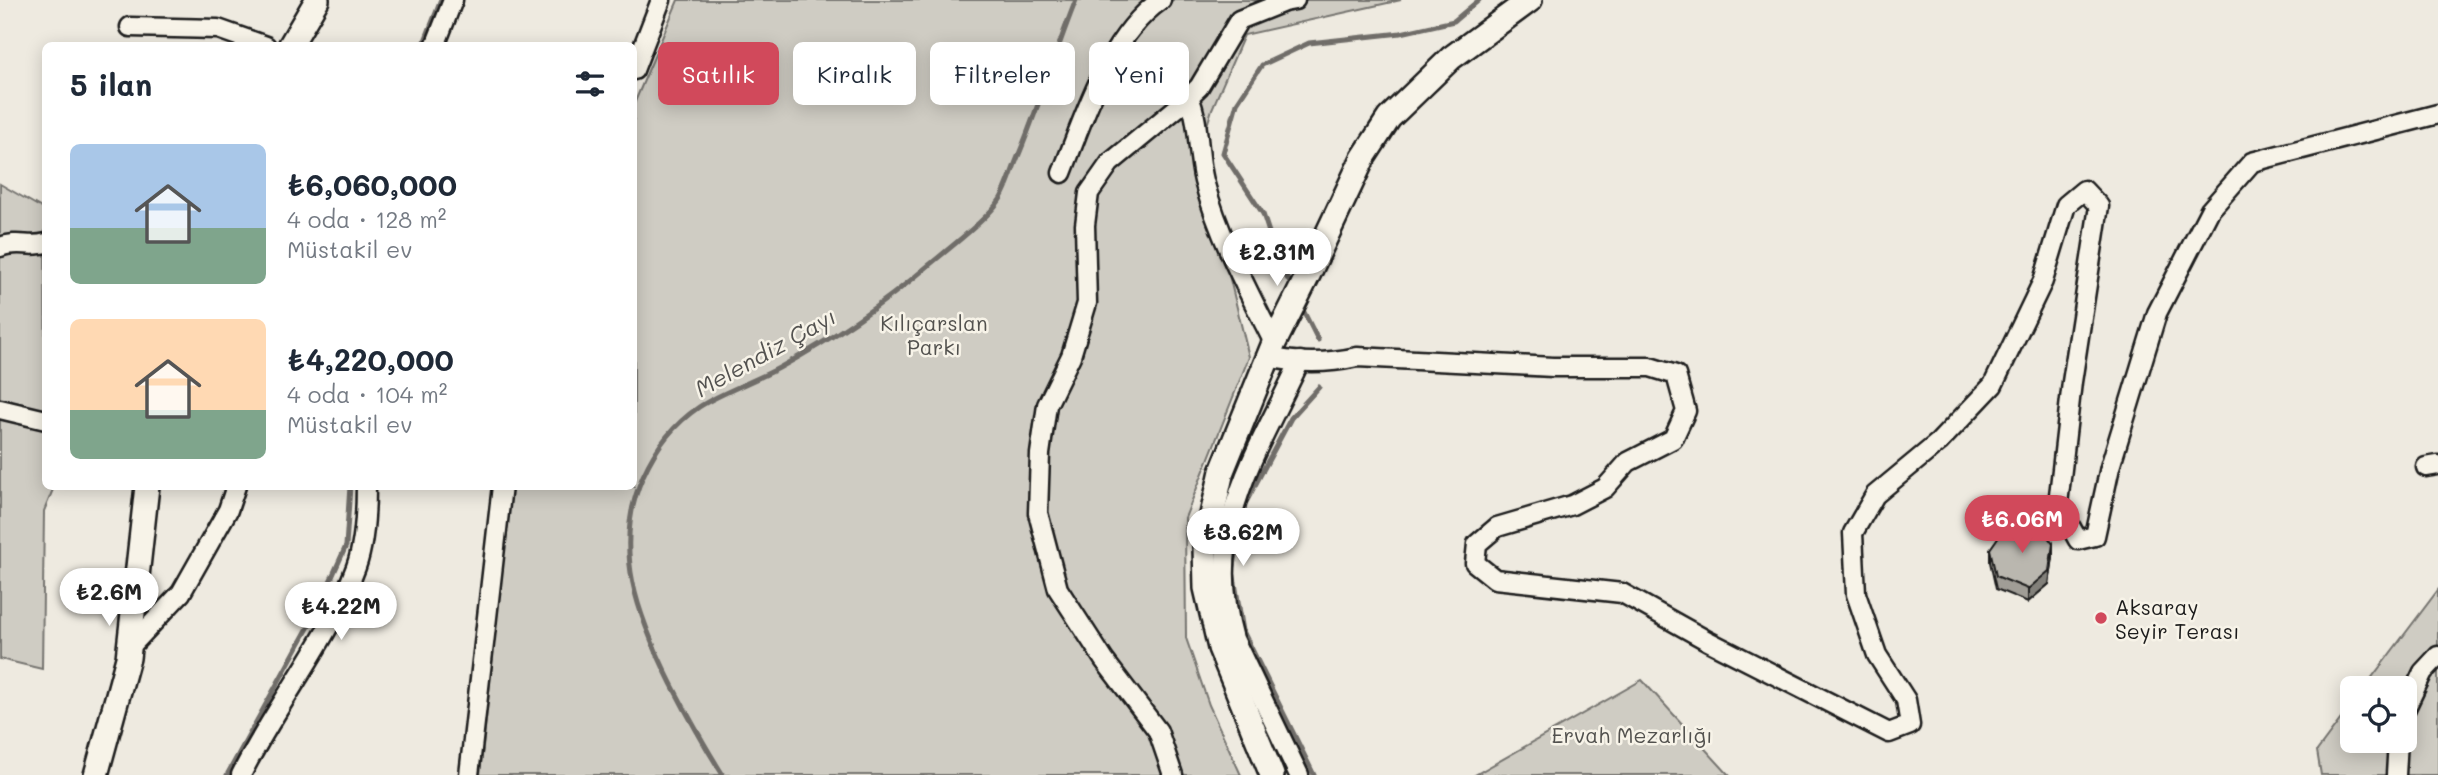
<!DOCTYPE html>
<html lang="tr">
<head>
<meta charset="utf-8">
<style>
	:root { --surface:#fff; --page:#f6f6f7; --text:#1f2937; --muted:#747a83; --accent:#d1495b }
	body { margin:0; font-family:Mali,sans-serif; background:var(--page); color:var(--text); height:100vh; display:flex; flex-direction:column; font-size:26px; white-space:nowrap }
	* { box-sizing:border-box; margin:0 }
	p { font-size:23px; color:var(--muted) }
	.icon { flex:none; width:38px; height:38px; fill:none; stroke:currentColor; stroke-width:2; stroke-linecap:round; stroke-linejoin:round }
	.map { position:relative; flex:1; overflow:hidden }
	.drawer { position:absolute; left:42px; top:42px; width:595px; height:448px; display:flex; flex-direction:column; background:var(--surface); border-radius:10px; box-shadow:0 4px 18px #0003 }
	.drawer>* { flex:none }
	.hud { position:absolute; left:658px; top:42px; width:665px; height:63px; display:flex; gap:14px }
	.tools { position:absolute; left:2340px; top:676px; display:grid; gap:14px }
	.tools a { display:grid; place-items:center; width:77px; height:77px; border-radius:10px; background:var(--surface); box-shadow:0 4px 18px #0003; font-size:35px }
	.price { position:absolute; translate:-50% -60px; padding:0 16px; border-radius:24px; background:#fff; color:#222; font-size:23px; line-height:46px; filter:drop-shadow(0 2px 4px #0008) }
	.price::after { content:''; position:absolute; left:50%; top:42px; width:21px; height:16px; margin-left:-10px; background:inherit; clip-path:polygon(0 0,100% 0,50% 100%) }
	.price.selected { background:var(--accent); color:#fff }
	ul { padding:0; list-style:none }
	li { display:flex; align-items:center; gap:21px; height:175px; padding:0 28px }
	li span { display:grid; place-items:center; flex:none; width:196px; height:140px; border-radius:10px; color:#555 }
	li>.icon { margin-inline-start:auto }
	span .icon { width:84px; height:84px; fill:#fffc; stroke-width:1 }
	li b { font-size:30px }
	h2 { display:flex; justify-content:space-between; align-items:center; height:84px; padding:0 28px; font-size:30px }
	.chip { padding:0 24px; border-radius:10px; background:var(--surface); box-shadow:0 4px 18px #0003; font-size:24px; line-height:63px }
	.chip.selected { background:var(--accent); color:#fff }
	.map>svg:first-child { display:block }
</style>
</head>
<body>
<div class="map">
<svg width="2438" height="775" viewBox="0 0 2438 775">
	<rect width="100%" height="100%" fill="#eeeae0"/>
	<filter id="ink" filterUnits="userSpaceOnUse"><feTurbulence type="fractalNoise" baseFrequency=".0143" numOctaves="2"/><feDisplacementMap in="SourceGraphic" scale="14" xChannelSelector="R" yChannelSelector="G"/><feConvolveMatrix kernelMatrix="1 2 1 2 8 2 1 2 1" color-interpolation-filters="sRGB"/></filter>
	<g filter="url(#ink)">
		<!-- green -->
		<g fill="#cfccc3" stroke="#767470" stroke-width="2">
			<path d="M 678,0 L 1401,0 L 1244,35 L 1212,109 L 1199,152 L 1249,357 L 1185,518 L 1186,638 L 1209,705 L 1241,775 L 480,775 L 511,487 L 634,486 L 634,104 Z"/>
			<path d="M 0,184 L 45,210 L 46,486 L 54,487 L 44,511 L 42,669 L 0,659 Z"/>
			<path d="M 2438,590 L 2438,775 L 2321,775 L 2317,751 L 2352,704 L 2352,740 L 2404,740 L 2404,688 L 2364,688 Z"/>
			<path d="M 1642,680 L 1729,775 L 1475,775 Z"/>
		</g>
		<g fill="none" stroke-linecap="round" stroke-linejoin="round">
			<!-- stream -->
			<g stroke="#6f6d69" stroke-width="5">
				<path d="M 423,46 L 441,0"/>
				<path d="M 1294,291 L 1278,260 L 1263,214 L 1223,153 L 1237,103 L 1262,65 L 1309,43 L 1401,33 L 1454,21 L 1479,0"/>
				<path d="M 1301,306 L 1318,340"/>
				<path d="M 227,775 L 314,617 L 346,546 L 350,486"/>
				<path d="M 723,775 C 704,745 687,714 671,683 C 638,617 611,548 643,476 C 655,449 674,424 699,407 C 720,393 755,381 779,368 C 832,339 882,305 928,266 C 947,250 989,218 1001,198 C 1008,186 1012,171 1017,159 C 1039,107 1055,52 1076,0"/>
				<path d="M 1314,775 L 1243,631 L 1233,571 L 1245,504 L 1291,418 L 1319,387"/>
			</g>
			<defs>
				<g id="minor">
					<path d="M 130,27 L 218,29 L 266,46"/>
					<path d="M 435,46 L 453,0"/>
					<path d="M 634,70 L 661,0"/>
					<path d="M 1189,97 C 1200,123 1197,153 1204,181 C 1219,237 1248,291 1274,343"/>
					<path d="M 1062,173 C 1085,115 1108,37 1161,0"/>
					<path d="M 0,247 C 18,240 30,248 46,243"/>
					<path d="M 1268,357 C 1299,364 1326,364 1357,357 L 1553,367 L 1650,367 L 1676,375 L 1686,411 L 1673,439 L 1628,462 L 1605,488 L 1572,505 L 1497,527 L 1477,544 L 1475,563 L 1495,579 L 1622,593 L 1708,641 L 1889,733 L 1910,725 L 1906,700 L 1877,655 L 1856,594 L 1853,533 L 1875,495 L 1939,442 L 1993,385 L 2043,281 L 2066,205 L 2084,190 L 2099,206 L 2072,382 L 2058,504 L 2078,540 L 2095,536 L 2110,467 L 2157,313 L 2210,210 L 2252,162 L 2438,114"/>
					<path d="M 0,409 L 46,420"/>
					<path d="M 2426,467 L 2438,465"/>
					<path d="M 129,648 L 181,593 L 228,510 L 236,486"/>
					<path d="M 2404,712 L 2423,672 L 2438,656"/>
					<path d="M 241,775 C 276,704 329,641 356,567 C 364,545 366,510 366,486"/>
					<path d="M 469,775 L 502,486"/>
					<path d="M 1173,775 L 1158,731 L 1104,660 L 1058,589 L 1038,513 L 1040,454 L 1047,405 L 1071,356 L 1087,303 L 1085,225 L 1089,193 L 1110,163 L 1178,107 L 1199,87 L 1239,20 L 1284,2 L 1295,0"/>
					<path d="M 1299,775 L 1234,639 C 1203,528 1255,458 1300,361"/>
					<path d="M 2396,775 L 2398,740"/>
				</g>
				<g id="major">
					<path d="M 290,46 L 317,0"/>
					<path d="M 96,775 L 128,658 L 147,486"/>
					<path d="M 1272,775 L 1220,648 L 1206,588 L 1205,546 L 1222,471 L 1274,343 L 1309,273 L 1363,158 L 1389,118 L 1451,58 L 1530,0"/>
				</g>
			</defs>
			<!-- minor casing -->
			<use href="#minor" stroke="#1c1c1c" stroke-width="23"/>
			<!-- major casing -->
			<use href="#major" stroke="#1c1c1c" stroke-width="28"/>
			<!-- minor -->
			<use href="#minor" stroke="#f7f3e8" stroke-width="18"/>
			<!-- major -->
			<use href="#major" stroke="#f7f3e8" stroke-width="23"/>
		</g>
		<!-- wall -->
		<path fill="#a09d96" stroke="#1c1c1c" stroke-width="2" d="M 1990,549 L 2053,557 L 2049,584 L 2028,602 L 1996,589 L 1990,562 Z"/>
		<!-- shaded-wall -->
		<path fill="#82807a" stroke="#1c1c1c" stroke-width="2" d="M 2053,544 L 2053,557 L 2049,584 L 2028,602 L 2028,589 Z"/>
		<!-- building -->
		<path fill="#bab7af" stroke="#1c1c1c" stroke-width="2" d="M 2006,526 L 2040,526 L 2053,544 L 2049,571 L 2028,589 L 1996,576 L 1990,549 Z"/>
	</g>
	<!-- markers -->
	<circle fill="#d1495b" stroke="#f7f3e8" stroke-width="2.5" cx="2101" cy="618" r="7"/>
	<g text-anchor="middle" dominant-baseline="central" stroke-width="5" stroke-linejoin="round" paint-order="stroke">
		<!-- park labels -->
		<g font-size="21" fill="#52514e" stroke="#f7f3e8">
			<text x="934" y="322">Kılıçarslan<tspan x="934" dy="24">Parkı</tspan></text>
			<text x="1632" y="734">Ervah Mezarlığı</text>
		</g>
		<!-- poi labels -->
		<g font-size="21" fill="#1c1c1c" stroke="#f7f3e8" text-anchor="start">
			<text x="2115" y="606">Aksaray<tspan x="2115" dy="24">Seyir Terası</tspan></text>
		</g>
		<!-- water labels -->
		<g font-size="23" font-style="italic" fill="#535250" stroke="#f7f3e8">
			<text transform="translate(765 352) rotate(-29)">Melendiz Çayı</text>
		</g>
	</g>
</svg>
<div class="tools">
<a><svg class="icon" aria-label="locate" viewBox="0 0 24 24"><circle cx="12" cy="12" r="6"/><path d="M12 2v4M12 18v4M2 12h4M18 12h4"/></svg></a>
</div>
<b class="price" style="left:1277px;top:288px">₺2.31M</b>
<b class="price selected" style="left:2022px;top:555px">₺6.06M</b>
<b class="price" style="left:1243px;top:568px">₺3.62M</b>
<b class="price" style="left:109px;top:628px">₺2.6M</b>
<b class="price" style="left:341px;top:642px">₺4.22M</b>
<div class="hud">
<a class="chip selected">Satılık</a>
<a class="chip">Kiralık</a>
<a class="chip">Filtreler</a>
<a class="chip">Yeni</a>
</div>
<section class="drawer">
<h2>5 ilan<svg class="icon" aria-label="filters" viewBox="0 0 24 24"><path d="M4 7h16M4 17h16"/><circle cx="9" cy="7" r="2"/><circle cx="15" cy="17" r="2"/></svg></h2>
<ul>
<li><span style="background:linear-gradient(#a9c7e8 60%,#7fa58c 0)"><svg class="icon" aria-label="home" viewBox="0 0 24 24"><path d="M3 11l9-7 9 7M6 9v11h12V9"/></svg></span><div><b>₺6,060,000</b><p>4 oda · 128 m²</p><p>Müstakil ev</p></div></li>
<li><span style="background:linear-gradient(#ffd9b3 65%,#7fa58c 0)"><svg class="icon" aria-label="home" viewBox="0 0 24 24"><path d="M3 11l9-7 9 7M6 9v11h12V9"/></svg></span><div><b>₺4,220,000</b><p>4 oda · 104 m²</p><p>Müstakil ev</p></div></li>
</ul>
</section>
</div>
</body>
</html>
